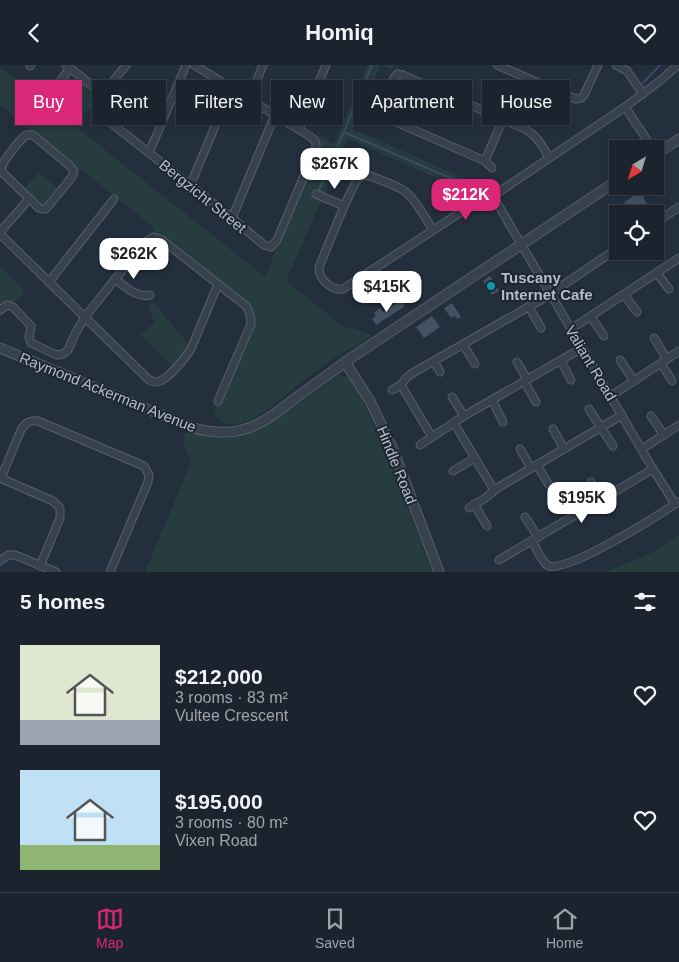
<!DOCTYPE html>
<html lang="en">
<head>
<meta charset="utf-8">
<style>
	:root { --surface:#1b232e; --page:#282f3a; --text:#f1f3f6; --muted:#a0a4aa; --line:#39404a; --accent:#db2777 }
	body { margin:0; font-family:Helvetica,sans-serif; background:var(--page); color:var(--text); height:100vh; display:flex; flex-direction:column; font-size:19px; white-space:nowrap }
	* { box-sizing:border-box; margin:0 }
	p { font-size:16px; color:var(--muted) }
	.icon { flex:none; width:28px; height:28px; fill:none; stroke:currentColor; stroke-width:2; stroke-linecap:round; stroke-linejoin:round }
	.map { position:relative; height:507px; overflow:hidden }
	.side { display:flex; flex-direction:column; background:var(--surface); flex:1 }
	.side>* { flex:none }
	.guide { position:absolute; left:15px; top:15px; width:650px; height:45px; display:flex; gap:10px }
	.needle { width:32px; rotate:218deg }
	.controls { position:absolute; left:609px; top:75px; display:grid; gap:10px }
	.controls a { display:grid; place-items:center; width:55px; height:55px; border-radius:0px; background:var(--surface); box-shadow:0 2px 8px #0003,0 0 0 1px var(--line); font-size:25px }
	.price { position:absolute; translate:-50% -42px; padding:0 11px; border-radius:10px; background:#fff; color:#222; font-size:16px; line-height:32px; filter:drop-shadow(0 1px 2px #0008) }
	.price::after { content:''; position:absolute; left:50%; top:30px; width:15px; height:11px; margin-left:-8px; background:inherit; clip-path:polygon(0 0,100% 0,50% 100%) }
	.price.selected { background:var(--accent); color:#fff }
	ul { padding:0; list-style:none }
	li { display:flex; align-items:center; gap:15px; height:125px; padding:0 20px }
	li span { display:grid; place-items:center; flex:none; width:140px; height:100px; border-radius:0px; color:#555 }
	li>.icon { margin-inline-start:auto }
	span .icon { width:60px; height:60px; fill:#fffc; stroke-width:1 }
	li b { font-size:21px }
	h2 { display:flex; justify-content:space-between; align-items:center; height:60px; padding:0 20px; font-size:21px }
	.chip { padding:0 18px; border-radius:0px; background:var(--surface); box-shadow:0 2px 8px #0003,0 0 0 1px var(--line); font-size:18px; line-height:45px }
	.chip.selected { background:var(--accent); color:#fff }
	header { display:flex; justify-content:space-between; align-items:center; height:65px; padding:0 20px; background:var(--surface); font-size:22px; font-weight:600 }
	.tab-bar { display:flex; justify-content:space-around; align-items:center; height:70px; border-top:1px solid var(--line); background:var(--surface); font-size:14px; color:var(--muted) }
	.tab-bar a { display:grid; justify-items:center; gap:2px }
	.tab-bar .selected { color:var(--accent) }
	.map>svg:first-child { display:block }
</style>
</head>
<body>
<header><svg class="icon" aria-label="back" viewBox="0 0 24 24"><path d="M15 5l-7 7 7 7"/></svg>Homiq<svg class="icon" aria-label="heart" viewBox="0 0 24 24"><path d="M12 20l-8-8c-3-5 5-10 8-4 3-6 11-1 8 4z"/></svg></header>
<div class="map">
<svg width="679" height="507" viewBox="0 0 679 507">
	<rect width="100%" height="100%" fill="#242f3e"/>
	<!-- green -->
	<g fill="#263c3f">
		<path d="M 367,0 L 394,0 L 392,5 L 381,0 L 353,64 L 475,118 L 483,128 L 467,139 L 455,121 L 348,74 L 286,216 L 345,263 L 353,263 L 370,269 L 372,271 C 365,275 359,280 352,283 C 349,285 345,286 342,288 C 330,296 319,304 308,312 C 288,326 234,385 214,347 L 220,337 L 253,260 L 245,237 L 162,171 L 155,169 L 151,160 L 82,105 L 75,103 L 30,67 L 27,62 L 0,40 L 0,2 L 57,47 L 82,16 L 97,28 L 97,33 L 75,61 L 265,212 L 319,82 L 319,77 L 317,72 L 318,70 L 334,79 Z"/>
		<path d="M 39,108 L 59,125 L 45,141 L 41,141 L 24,124 Z"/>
		<path d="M 0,201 L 25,226 L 13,239 L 0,243 Z"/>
		<path d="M 154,238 L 189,280 L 183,291 L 173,302 L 141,270 L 155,257 L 149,245 L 148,240 Z"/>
		<path d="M 339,310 L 348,312 L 353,317 L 385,383 L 432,507 L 145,507 L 191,397 L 182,375 L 187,366 C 235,383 260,367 298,339 C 310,330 323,321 336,312 Z"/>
		<path d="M 679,470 L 679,507 L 605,507 L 651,488 Z"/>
	</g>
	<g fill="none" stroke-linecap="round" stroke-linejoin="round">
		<!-- stream -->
		<g stroke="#394c67" stroke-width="2">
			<path d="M 643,18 L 660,0"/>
			<path d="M 344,67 L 478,125"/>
			<path d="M 319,125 L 372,0"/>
		</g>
	</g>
	<!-- building -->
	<g fill="#455162">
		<path d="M 634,127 L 644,129 L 644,134 L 649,142 L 639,149 L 632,149 L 624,137 L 632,132 L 632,128 Z"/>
		<path d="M 490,211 L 499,226 L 492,230 L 483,216 Z"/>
		<path d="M 401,235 L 405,241 L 376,260 L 372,254 L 376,251 L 374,248 L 380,243 L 383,247 Z"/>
		<path d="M 452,238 L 461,252 L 457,254 L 455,251 L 451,253 L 444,243 Z"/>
		<path d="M 432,251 L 440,262 L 424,273 L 416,262 Z"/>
	</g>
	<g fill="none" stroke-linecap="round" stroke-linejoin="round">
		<defs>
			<g id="minor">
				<path d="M 66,0 L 103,29"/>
				<path d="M 126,0 L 96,38 L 95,43 L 97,47 L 232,153 L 264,180 L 271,182 L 277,175 L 315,85 C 317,79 316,76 311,72 L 194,0"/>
				<path d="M 497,0 L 576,34 L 581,33 L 584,30 L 598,0"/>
				<path d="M 616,0 L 627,6 L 643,29"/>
				<path d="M 30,1 L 31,0"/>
				<path d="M 58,19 L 70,3"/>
				<path d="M 249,34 L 263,0"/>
				<path d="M 625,42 L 653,84"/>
				<path d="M 366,44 L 485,96 L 492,103"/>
				<path d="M 378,49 L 394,13 L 397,9 L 403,10 L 527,65 C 538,72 543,82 549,93"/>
				<path d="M 299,64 L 326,0"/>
				<path d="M 26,70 L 33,70 L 70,101 L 74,106 L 72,112 L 46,144 L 42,144 L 39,143 L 4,109 L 1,104 C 3,95 19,76 26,70 Z"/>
				<path d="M 149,88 L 186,0"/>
				<path d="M 485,96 L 503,54"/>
				<path d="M 190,121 L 231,23"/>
				<path d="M 316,129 L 344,141"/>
				<path d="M 493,131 L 653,404 L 675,439"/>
				<path d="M 232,153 L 275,50"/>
				<path d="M 655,158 L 679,142"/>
				<path d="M 433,165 C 424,152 416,134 403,125 C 395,120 386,117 378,114 C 373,112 366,108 360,112 C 352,117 325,189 319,202 C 318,214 332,226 343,224 L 484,132 L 493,131 L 625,42 L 661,15 L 678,0"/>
				<path d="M 0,167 L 29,134"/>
				<path d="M 0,169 L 149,315 C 153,317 156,318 160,316 C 169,313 186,292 191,284 L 218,219"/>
				<path d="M 657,208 L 669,224"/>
				<path d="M 115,214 C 126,222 136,233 150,230"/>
				<path d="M 49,217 L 114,134"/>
				<path d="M 624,230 L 637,247"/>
				<path d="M 529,242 L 541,263"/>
				<path d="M 0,245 L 7,240 L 13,242 L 31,261 L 29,272 L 31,278 L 57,290 L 63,289 L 68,285 L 75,269 L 85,252 L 144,178 L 153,172 L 162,175 L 246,241 C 250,247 251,252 251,259 L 218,336"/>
				<path d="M 591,252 L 604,271"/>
				<path d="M 571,264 L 679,193"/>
				<path d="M 654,273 L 667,294"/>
				<path d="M 463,279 L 475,299"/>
				<path d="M 620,295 L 634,316"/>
				<path d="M 434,296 L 440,307"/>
				<path d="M 561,296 L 571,315"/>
				<path d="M 517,297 L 527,314"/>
				<path d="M 661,298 L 672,316"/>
				<path d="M 524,316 L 536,337"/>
				<path d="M 401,320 L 432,372"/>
				<path d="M 392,325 L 401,320 L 406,313 L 411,309 L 544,233 L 618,183"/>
				<path d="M 611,331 L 679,286"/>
				<path d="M 452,332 L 464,351"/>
				<path d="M 492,335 L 503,357"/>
				<path d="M 589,344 L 613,381"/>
				<path d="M 651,351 L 664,370"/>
				<path d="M 454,358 L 494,425"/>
				<path d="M 553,364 L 564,384"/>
				<path d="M 420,380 L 464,351 L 582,283"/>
				<path d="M 520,384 L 531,403"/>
				<path d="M 642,384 L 679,360"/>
				<path d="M 537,400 L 549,420"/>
				<path d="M 453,406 L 475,393"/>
				<path d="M 0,413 L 53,436 L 60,443 L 60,453 L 40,501"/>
				<path d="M 1,413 L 21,365 C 25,358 29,355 38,356 L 144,401 L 149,410 L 148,417 L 110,507"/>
				<path d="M 591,417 L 601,435"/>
				<path d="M 474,439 L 487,461"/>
				<path d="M 469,443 L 484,434 L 499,422 L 622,350"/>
				<path d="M 525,452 L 538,472"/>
				<path d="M 532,476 C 536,482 542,498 549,501 C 569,507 659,450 678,437"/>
				<path d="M 499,495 L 653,404"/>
				<path d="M 0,496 L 8,490 L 15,490 L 56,507"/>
			</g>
			<g id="tertiary">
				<path d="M 655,90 L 679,74"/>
				<path d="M 0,283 L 193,363 C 244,376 263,358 301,329 C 316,318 331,308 345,297 L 618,115"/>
				<path d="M 345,297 L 370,336 L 392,382 L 439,507"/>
			</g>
		</defs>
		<!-- minor casing -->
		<use href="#minor" stroke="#565f6c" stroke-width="9"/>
		<!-- tertiary casing -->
		<use href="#tertiary" stroke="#565f6c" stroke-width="11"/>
		<!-- minor -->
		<use href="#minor" stroke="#38414e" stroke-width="7"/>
		<!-- tertiary -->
		<use href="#tertiary" stroke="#38414e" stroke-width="9"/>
	</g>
	<!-- markers -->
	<circle fill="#0f9aa8" stroke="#1d2633" stroke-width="2" cx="491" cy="221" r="5"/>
	<g text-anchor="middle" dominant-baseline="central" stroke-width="4" stroke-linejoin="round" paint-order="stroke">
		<!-- street labels -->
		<g font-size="15" fill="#b4bcc9" stroke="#1d2633">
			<text transform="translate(203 131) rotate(39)">Bergzicht Street</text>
			<text transform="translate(591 298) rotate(59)">Valiant Road</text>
			<text transform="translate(108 327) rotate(22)">Raymond Ackerman Avenue</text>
			<text transform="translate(397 400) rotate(68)">Hindle Road</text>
		</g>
		<!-- poi labels -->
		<g font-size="15" font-weight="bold" fill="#b4bcc9" stroke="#1d2633" text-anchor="start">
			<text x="501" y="212">Tuscany<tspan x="501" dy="17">Internet Cafe</tspan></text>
		</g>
	</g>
</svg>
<div class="controls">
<a><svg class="needle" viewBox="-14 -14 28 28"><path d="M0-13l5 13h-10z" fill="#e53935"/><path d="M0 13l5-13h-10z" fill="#a0a4aa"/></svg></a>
<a><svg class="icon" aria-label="locate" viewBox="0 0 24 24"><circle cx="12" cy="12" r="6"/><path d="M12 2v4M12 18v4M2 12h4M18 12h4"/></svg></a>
</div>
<b class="price" style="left:335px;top:125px">$267K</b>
<b class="price selected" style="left:466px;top:156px">$212K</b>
<b class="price" style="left:134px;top:215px">$262K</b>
<b class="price" style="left:387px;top:248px">$415K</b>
<b class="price" style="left:582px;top:459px">$195K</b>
<div class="guide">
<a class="chip selected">Buy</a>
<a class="chip">Rent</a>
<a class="chip">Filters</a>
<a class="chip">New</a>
<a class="chip">Apartment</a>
<a class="chip">House</a>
</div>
</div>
<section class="side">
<h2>5 homes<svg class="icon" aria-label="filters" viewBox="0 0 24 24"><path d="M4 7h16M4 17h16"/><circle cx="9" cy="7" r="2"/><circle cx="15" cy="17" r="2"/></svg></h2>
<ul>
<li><span style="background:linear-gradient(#dfe7d0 75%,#9aa5b1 0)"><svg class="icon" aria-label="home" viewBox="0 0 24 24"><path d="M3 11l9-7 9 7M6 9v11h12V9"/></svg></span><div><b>$212,000</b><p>3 rooms · 83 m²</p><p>Vultee Crescent</p></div><svg class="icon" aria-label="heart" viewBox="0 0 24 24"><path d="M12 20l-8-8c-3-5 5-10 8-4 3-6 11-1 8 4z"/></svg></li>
<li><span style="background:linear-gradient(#bfe0f5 75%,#8fb573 0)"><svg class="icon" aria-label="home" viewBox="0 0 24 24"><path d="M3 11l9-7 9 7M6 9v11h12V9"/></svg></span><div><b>$195,000</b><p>3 rooms · 80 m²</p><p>Vixen Road</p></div><svg class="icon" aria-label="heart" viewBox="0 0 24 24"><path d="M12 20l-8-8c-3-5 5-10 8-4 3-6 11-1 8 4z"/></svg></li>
</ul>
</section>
<nav class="tab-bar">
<a class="selected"><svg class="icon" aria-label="map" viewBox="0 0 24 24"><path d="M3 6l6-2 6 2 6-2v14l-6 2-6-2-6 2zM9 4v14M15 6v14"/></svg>Map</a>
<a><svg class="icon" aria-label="saved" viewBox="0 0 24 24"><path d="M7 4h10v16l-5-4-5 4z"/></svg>Saved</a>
<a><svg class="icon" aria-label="home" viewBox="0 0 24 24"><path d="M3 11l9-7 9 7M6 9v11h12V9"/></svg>Home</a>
</nav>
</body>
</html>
